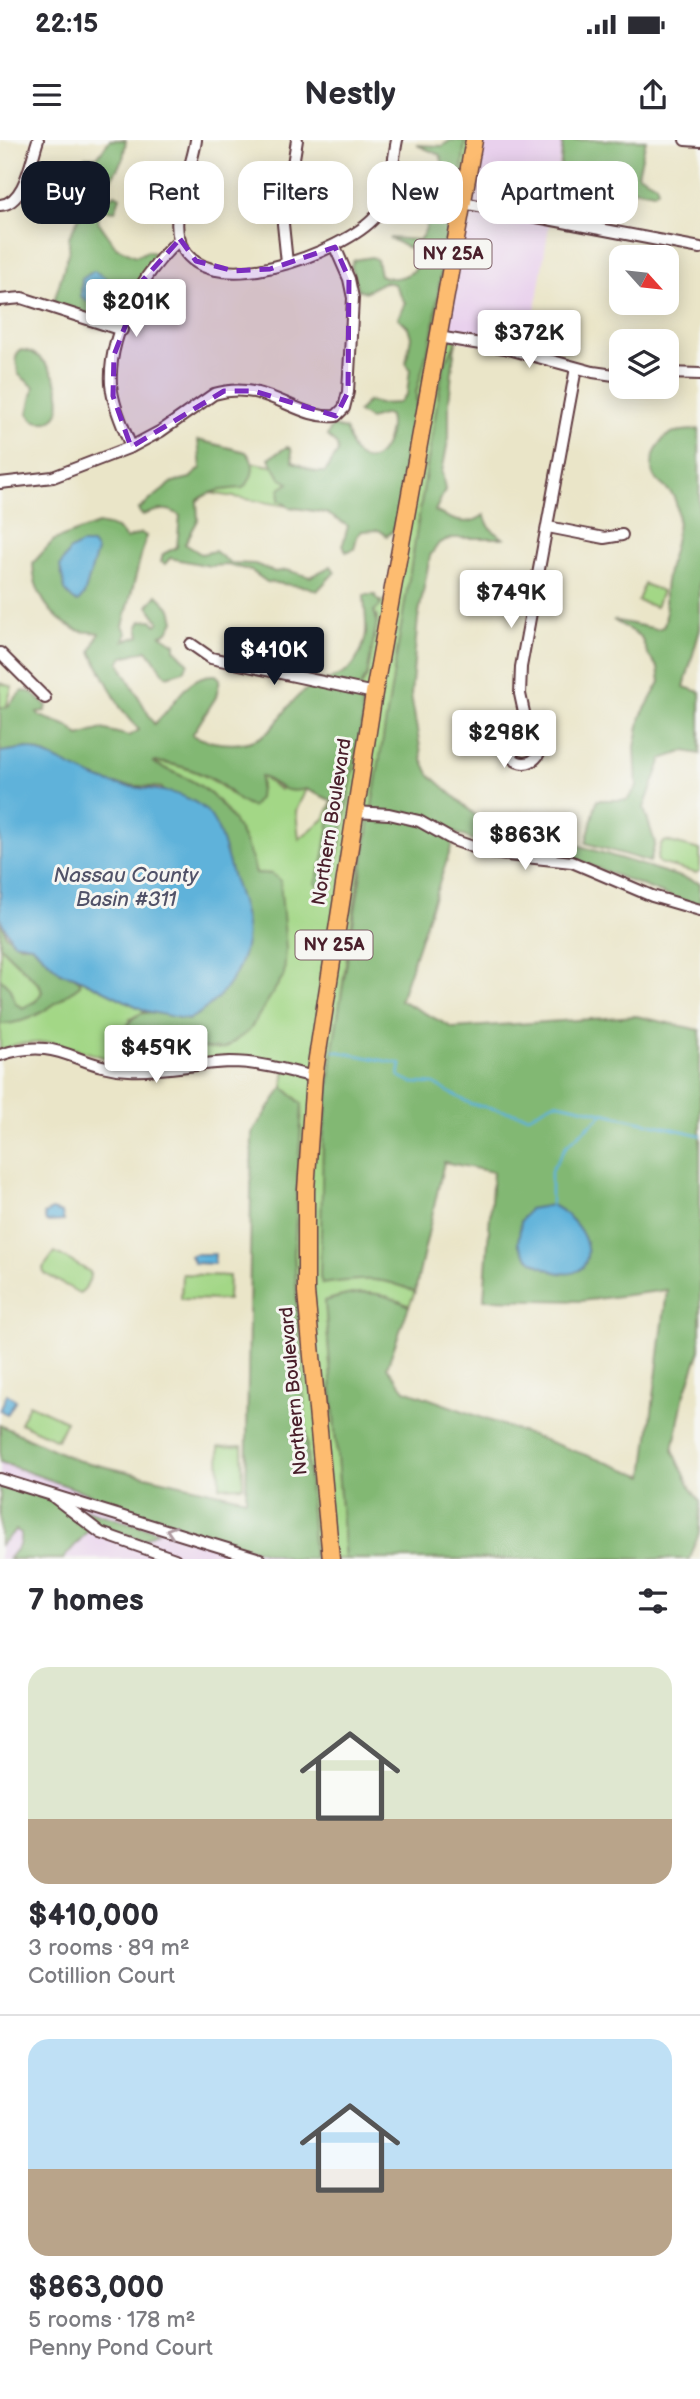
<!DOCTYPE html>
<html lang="en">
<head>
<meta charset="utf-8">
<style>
	:root { --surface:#fff; --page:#f2f2f3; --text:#2b2b33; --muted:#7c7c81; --line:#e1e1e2; --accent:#111827 }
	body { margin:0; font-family:"Balsamiq Sans",sans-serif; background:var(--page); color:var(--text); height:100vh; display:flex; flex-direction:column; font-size:26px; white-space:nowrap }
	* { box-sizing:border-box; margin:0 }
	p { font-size:23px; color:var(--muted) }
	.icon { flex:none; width:38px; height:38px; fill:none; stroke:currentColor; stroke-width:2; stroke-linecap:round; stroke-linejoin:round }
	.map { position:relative; height:1419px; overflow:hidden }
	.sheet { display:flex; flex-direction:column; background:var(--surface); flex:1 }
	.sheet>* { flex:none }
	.guide { position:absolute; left:21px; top:21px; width:658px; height:63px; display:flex; gap:14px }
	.needle { width:46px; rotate:117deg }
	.buttons { position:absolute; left:609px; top:105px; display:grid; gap:14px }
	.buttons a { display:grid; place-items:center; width:70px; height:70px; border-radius:14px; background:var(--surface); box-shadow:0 4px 18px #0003; font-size:35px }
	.price { position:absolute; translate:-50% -60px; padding:0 16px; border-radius:7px; background:#fff; color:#222; font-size:23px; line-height:46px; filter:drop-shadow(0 2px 4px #0008) }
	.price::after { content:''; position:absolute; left:50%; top:42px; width:21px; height:16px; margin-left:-10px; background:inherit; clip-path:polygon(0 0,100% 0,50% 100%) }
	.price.active { background:var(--accent); color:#fff }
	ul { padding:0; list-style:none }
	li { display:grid; align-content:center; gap:14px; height:371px; padding:0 28px }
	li+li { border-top:2px solid var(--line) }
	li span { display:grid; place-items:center; height:217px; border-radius:21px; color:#555 }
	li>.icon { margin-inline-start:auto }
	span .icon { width:126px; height:126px; fill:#fffc; stroke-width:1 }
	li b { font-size:30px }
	h2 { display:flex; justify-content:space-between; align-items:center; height:84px; padding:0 28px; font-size:30px }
	.chip { padding:0 24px; border-radius:21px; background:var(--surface); box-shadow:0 4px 18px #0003; font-size:24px; line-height:63px }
	.chip.active { background:var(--accent); color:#fff }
	.status { display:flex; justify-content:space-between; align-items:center; height:49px; padding:0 35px; background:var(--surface); direction:ltr }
	.status svg { height:19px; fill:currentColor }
	header { display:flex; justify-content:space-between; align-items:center; height:91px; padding:0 28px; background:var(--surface); font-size:32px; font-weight:700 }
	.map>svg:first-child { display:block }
</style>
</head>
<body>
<div class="status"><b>22:15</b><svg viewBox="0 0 49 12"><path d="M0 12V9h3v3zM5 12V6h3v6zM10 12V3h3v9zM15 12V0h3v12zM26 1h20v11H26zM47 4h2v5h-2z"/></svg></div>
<header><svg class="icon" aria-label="menu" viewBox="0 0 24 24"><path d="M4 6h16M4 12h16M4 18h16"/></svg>Nestly<svg class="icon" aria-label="share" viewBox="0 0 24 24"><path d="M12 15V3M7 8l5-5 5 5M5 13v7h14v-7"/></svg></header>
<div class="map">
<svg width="700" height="1419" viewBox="0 0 700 1419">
	<rect width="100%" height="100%" fill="#f6f6f2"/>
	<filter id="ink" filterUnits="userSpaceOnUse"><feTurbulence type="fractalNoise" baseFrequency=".0143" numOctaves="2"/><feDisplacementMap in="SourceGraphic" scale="14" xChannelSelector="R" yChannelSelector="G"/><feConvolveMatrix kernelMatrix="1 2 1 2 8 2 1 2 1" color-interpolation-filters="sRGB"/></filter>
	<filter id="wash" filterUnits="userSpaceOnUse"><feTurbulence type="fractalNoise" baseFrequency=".00686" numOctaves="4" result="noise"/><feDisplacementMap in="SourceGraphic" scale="28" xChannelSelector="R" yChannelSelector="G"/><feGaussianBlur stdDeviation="1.57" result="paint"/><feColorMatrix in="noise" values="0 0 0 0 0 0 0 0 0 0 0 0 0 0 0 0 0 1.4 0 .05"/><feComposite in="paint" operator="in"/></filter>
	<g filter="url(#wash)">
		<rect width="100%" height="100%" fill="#eae5c8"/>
		<!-- built -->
		<g fill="#e9d1ed">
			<path d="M 474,0 L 563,0 L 530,202 L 507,198 L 505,208 L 438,197 Z"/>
			<path d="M 0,1322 L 223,1402 L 292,1419 L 0,1419 Z"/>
		</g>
		<!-- green -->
		<g fill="#a3d786" stroke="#767b58" stroke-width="2" fill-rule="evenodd">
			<path d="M 465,0 L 474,0 L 438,196 L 457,200 L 441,255 L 429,315 L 373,673 L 361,720 L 332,919 L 323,1000 L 322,1143 C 358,1139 382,1135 415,1152 L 409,1166 C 377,1149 359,1150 325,1161 L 345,1419 L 314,1419 L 294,1114 L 302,964 L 283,947 L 285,926 L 244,918 L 131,925 L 51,902 L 18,904 L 0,910 L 0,884 C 31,885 56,863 80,845 L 74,836 L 146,871 L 130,879 L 142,904 L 223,909 L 280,772 L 280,740 L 272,734 L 256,733 C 238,669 207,648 150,622 C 178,623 210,634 230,654 L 261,648 L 260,636 L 280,650 L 361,547 L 367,536 L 377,477 L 374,472 L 381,465 L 380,461 L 389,462 L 403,387 L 395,384 L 204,352 L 209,315 L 361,342 L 404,332 L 418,265 L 416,253 L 424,215 L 434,187 L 447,90 L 461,40 ZM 306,649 L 332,661 L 324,679 L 299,699 L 296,671 Z"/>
			<path d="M 644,444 L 662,451 L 656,467 L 638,461 Z"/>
			<path d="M 0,543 L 12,547 L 6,568 L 0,567 Z"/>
			<circle cx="526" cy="606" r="8"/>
			<path d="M 666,701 L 700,710 L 700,731 L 696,733 L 659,723 L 657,719 L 661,704 Z"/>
			<path d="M 0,806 L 40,846 L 42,853 L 36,861 L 23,868 L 16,864 L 9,847 L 0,838 Z"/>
			<path d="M 55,1112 L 90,1132 C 91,1139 86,1150 79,1153 L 44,1133 L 43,1128 Z"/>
			<path d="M 182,1134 L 229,1136 L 228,1160 L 181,1159 Z"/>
			<path d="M 29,1264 L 66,1281 L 57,1300 L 20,1283 Z"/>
			<path d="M 242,1306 L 243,1346 L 220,1347 L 219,1307 Z"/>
		</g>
		<!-- forest -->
		<g fill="#82b873" stroke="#666c4f" stroke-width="2">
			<path d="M 110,0 L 126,0 L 123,19 L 102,55 L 104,61 L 115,54 L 120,57 L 115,71 L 100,69 L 98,81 L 116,107 L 136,116 L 148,111 L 156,114 L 122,190 L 52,168 L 69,111 L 69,97 L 96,43 L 98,28 L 86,17 L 97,17 Z"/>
			<path d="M 451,0 L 465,0 L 461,40 L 445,101 L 434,187 L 416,253 L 416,279 L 394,390 L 387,396 L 379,390 L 362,391 L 357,396 L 354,409 L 346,412 L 343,404 L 348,386 L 326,373 L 289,367 L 279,360 L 280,349 L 289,343 L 280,338 L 269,318 L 287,307 L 291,309 L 293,322 L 316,332 L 325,332 L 338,312 L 337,305 L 327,296 L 332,286 L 345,289 C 350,297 349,308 356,314 C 379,334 394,294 389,276 L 386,274 L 370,279 L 358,272 L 368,261 L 379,264 L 398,263 L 407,254 L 410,229 L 406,223 L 411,197 L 408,187 L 398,178 L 405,163 L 394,144 L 384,142 L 365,152 L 358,150 L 351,126 L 354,120 L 372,117 L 377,120 L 380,135 C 393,142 413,137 420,122 L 417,112 L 389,98 L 419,100 C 441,74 410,60 397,44 L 401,39 L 421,49 L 435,48 C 445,40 445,26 440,15 L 417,5 L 442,6 Z"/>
			<path d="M 563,0 L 646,0 L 638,34 L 656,44 L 658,50 L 654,53 L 632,49 L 626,52 L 622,40 L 560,31 Z"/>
			<path d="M 455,203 L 449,262 L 449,296 L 442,332 L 445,350 L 435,371 C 452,380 467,388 484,375 L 490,388 L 503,398 L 453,398 L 439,403 L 430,416 L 418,478 L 411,555 L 422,619 L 429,634 L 483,682 L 580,706 L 700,743 L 700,765 L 674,758 L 571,718 L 496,709 L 456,693 L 400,860 L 453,888 L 636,876 L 700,890 L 700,1210 L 683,1259 L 673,1310 L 691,1349 L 700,1361 L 699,1393 L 690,1419 L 345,1419 L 325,1161 C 359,1150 377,1149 409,1166 L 387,1227 L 405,1250 L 644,1336 L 667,1150 L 581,1161 L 484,1159 L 493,1032 L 444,1022 L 415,1152 C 382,1135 358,1139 322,1144 L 320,1137 L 323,1000 L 334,901 L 443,228 Z"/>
			<path d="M 19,210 C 61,209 78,297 33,280 L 28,273 L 34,247 L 18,234 L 16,217 Z"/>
			<path d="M 699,289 L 700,489 L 684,547 L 700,552 L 700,614 L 685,611 L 662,619 L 644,668 L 655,703 L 650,722 L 586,703 L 597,660 L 627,660 L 637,647 L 635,607 L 641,576 L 660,542 L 658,528 L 648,515 L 641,497 L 613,480 L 657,489 L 663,487 C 669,476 664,462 665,450 C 667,420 683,394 676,363 C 673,350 664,349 656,339 C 645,327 658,298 672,293 C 680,290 691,291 699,289 Z"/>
			<path d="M 198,300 L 246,312 C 257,323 254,338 243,348 C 226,349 210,350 197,361 L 198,380 L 185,404 L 201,414 L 215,411 L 230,423 L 255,424 L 275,432 L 287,430 L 310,437 L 331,426 L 335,432 L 317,451 L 308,447 L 267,442 L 250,430 L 227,425 L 210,426 L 170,418 L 165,424 L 161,422 L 163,414 L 177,407 L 180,376 C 167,365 157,371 142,375 L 138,370 L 173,342 L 190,338 L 201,328 Z"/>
			<path d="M 98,384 L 117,388 L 126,399 L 141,393 L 146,396 L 123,486 L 127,493 L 124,501 L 140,496 L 138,486 L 141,481 L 152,480 L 156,485 L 159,482 L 148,466 L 157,455 L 171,469 L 174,481 L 168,492 L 161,495 L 175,504 L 175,509 L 188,523 L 184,531 L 166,536 L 147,510 L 123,517 L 119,523 L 154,584 C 175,568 185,533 216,535 L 220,539 L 216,557 L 192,595 C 216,606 253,610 273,587 C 284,574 293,557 309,548 C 324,538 345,539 355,522 C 372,494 365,484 364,455 L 375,455 L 381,465 L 374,471 L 377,481 L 367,536 L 361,544 L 363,580 L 332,747 L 326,751 L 315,743 L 323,720 L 333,661 L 306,649 C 284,655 280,645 261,636 L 259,658 L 252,667 C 236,663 230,649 216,641 C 198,631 173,622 152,622 C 165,629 179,634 192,641 C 226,660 246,696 256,733 L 272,734 L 280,740 L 286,809 L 284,835 L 249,891 L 223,909 L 142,904 L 129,896 L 126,888 C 139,862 165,875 188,880 L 162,648 L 113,644 L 65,627 L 43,613 L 28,608 L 0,612 L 0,567 L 6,568 L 22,551 L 31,552 L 47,566 L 45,571 L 37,572 L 40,576 L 68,586 L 79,596 L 102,589 L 129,596 L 139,590 L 120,567 L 91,512 L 99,493 C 92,491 84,493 77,490 C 50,478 33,452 33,423 L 54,400 Z"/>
			<path d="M 0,779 L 6,795 L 20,805 L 31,805 L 61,833 L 74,836 L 80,842 L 80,845 C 56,863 31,885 0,884 L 0,838 L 9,847 L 16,864 L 23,868 L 36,861 L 42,852 L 40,845 L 0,806 Z"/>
			<path d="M 283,947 L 302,964 L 294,1114 L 314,1419 L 292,1419 L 223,1402 L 0,1322 L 0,1285 L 76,1320 L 246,1359 L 252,993 Z"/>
			<path d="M 0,1345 L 158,1391 L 143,1400 L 93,1385 L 63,1419 L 8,1419 L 19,1406 L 21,1393 L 16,1390 L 0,1405 Z"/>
		</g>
		<!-- water -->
		<g fill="#5eb2da" stroke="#546882" stroke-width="2">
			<path d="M 94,131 L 118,145 L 122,155 L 115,170 L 87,161 L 81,156 L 82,139 Z"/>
			<path d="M 81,404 L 92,404 L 97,411 L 84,455 L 78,462 L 73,460 L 65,450 L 60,426 L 69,411 Z"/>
			<path d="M 28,608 C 57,617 81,635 111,643 C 144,652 173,645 202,667 C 218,679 224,707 229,724 C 235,747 250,779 246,802 C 241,836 217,865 188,880 L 146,871 L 74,836 L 61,833 L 31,805 L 13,802 L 0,779 L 0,612 Z"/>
			<path d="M 552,1065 C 605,1093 596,1155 541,1126 C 530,1120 523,1114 518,1103 L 521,1081 L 529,1069 Z"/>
			<path d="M 52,1070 L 62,1073 L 64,1081 L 46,1082 L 44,1074 Z"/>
			<path d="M 194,1114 L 215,1114 L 214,1124 L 194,1123 L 190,1116 Z"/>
			<path d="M 7,1254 L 16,1260 L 7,1275 L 0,1270 Z"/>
		</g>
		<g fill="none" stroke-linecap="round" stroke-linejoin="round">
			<!-- stream -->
			<g stroke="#5eb2da" stroke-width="2.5">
				<path d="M 335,911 L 401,924 L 399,936 L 413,943 L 434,944 L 471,964 L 529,976 L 555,962 L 700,995"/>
				<path d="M 551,1069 L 551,1031 L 567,1005 L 603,974"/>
			</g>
		</g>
	</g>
	<g filter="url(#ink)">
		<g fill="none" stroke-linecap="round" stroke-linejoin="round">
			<defs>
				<g id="street">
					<path d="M 196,0 C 192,30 171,69 179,99 C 199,168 346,112 376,76 C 392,58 392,23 397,0"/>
					<path d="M 685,0 L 700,1"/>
					<path d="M 463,63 L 700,108"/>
					<path d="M 0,65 C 25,64 31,20 38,0"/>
					<path d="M 287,123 L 283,84 L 297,0"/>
					<path d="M 0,160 L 22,158 L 122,190"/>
					<path d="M 438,197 L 505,208 L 593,232 L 621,236"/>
					<path d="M 667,233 L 700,234"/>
					<path d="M 131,307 C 123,286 113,266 111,244 C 108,193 143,132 180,99"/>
					<path d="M 0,343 L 53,337 L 131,307 L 161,291 L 214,254 C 267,238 295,280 336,276 L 344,268 L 348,252 L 353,158 L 349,139 L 335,107"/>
					<path d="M 548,387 L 604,398 L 622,395"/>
					<path d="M 191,504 L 211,518 L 374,553"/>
					<path d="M 0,513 L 45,558"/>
					<path d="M 528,591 L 520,554 L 521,527 L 576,228"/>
					<circle cx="524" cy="607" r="16"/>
					<path d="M 355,672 L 389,674 L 419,681 L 453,700 L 490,713 L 572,722 L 652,756 L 700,770"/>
					<path d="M 0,915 C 61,895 75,928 129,930 C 163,932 196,923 230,922 C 259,922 286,930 314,937"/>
					<path d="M 0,1339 L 260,1419"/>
					<path d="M 55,1358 L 101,1393 L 175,1419"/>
				</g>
				<path id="primary" d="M 331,1419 L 306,1152 L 306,1050 L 314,937 L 374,553 L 474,0"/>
			</defs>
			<!-- street casing -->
			<use href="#street" stroke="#623d43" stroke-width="14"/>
			<!-- primary casing -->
			<use href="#primary" stroke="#623d43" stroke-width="19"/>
			<!-- street -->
			<use href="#street" stroke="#fff" stroke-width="10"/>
			<!-- primary -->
			<use href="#primary" stroke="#fdbc6f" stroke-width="16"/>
		</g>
		<!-- one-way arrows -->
		<defs><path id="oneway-chevron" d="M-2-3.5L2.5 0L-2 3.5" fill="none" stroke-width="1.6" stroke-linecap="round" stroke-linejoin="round" transform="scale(1.75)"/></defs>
		<use stroke="#ae9aa0" href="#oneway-chevron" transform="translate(171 1391) rotate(-162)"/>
	</g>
	<!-- marked area -->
	<path fill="#7b2cbf" fill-opacity="0.2" stroke="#7b2cbf" stroke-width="5" stroke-dasharray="14 9" stroke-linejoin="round" d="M 180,99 L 196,121 L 234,131 L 270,129 L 335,107 L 349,139 L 348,252 L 336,276 L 254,251 L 224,251 L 131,307 L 113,256 L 114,215 L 143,140 Z"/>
	<g text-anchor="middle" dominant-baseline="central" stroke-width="6" stroke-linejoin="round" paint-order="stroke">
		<!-- shield labels -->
		<g fill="#f6f6f2" stroke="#7e6067" stroke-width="2">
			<rect x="414.5" y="99.5" width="77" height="29" rx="5"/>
			<rect x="295.5" y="790.5" width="77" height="29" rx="5"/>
		</g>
		<g font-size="18" font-weight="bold" fill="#4a1f2b">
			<text x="453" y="114">NY 25A</text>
			<text x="334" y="805">NY 25A</text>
		</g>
		<!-- street labels -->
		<g font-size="19" fill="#4a1f2b" stroke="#f6f6f2">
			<text transform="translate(332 682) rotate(-81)">Northern Boulevard</text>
			<text transform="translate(294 1251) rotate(-95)">Northern Boulevard</text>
		</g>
		<!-- water labels -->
		<g font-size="21" font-style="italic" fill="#515268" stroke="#f6f6f2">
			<text x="126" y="735">Nassau County<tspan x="126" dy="24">Basin #311</tspan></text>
		</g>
	</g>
</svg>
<div class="buttons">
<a><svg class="needle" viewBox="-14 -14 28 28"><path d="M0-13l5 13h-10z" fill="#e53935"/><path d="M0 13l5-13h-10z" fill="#7c7c81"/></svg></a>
<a><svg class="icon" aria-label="layers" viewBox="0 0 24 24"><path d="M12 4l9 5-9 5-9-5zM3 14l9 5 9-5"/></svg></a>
</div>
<b class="price" style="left:136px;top:199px">$201K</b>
<b class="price" style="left:529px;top:230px">$372K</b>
<b class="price" style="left:511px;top:490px">$749K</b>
<b class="price active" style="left:274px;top:547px">$410K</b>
<b class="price" style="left:504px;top:630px">$298K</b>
<b class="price" style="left:525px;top:732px">$863K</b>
<b class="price" style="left:156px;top:945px">$459K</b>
<div class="guide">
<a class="chip active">Buy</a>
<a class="chip">Rent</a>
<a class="chip">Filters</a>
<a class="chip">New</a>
<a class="chip">Apartment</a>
</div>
</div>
<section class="sheet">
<h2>7 homes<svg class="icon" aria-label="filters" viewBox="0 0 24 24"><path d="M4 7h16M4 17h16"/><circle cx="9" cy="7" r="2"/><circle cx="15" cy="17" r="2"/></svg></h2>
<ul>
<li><span style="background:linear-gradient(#dfe7d0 70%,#b9a48a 0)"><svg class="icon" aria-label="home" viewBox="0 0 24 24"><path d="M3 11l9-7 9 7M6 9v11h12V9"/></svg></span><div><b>$410,000</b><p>3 rooms · 89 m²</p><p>Cotillion Court</p></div></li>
<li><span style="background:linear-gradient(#bfe0f5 60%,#b9a48a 0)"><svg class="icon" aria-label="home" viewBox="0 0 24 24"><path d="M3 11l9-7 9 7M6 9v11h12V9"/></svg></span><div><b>$863,000</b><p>5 rooms · 178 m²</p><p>Penny Pond Court</p></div></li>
</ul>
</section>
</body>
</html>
